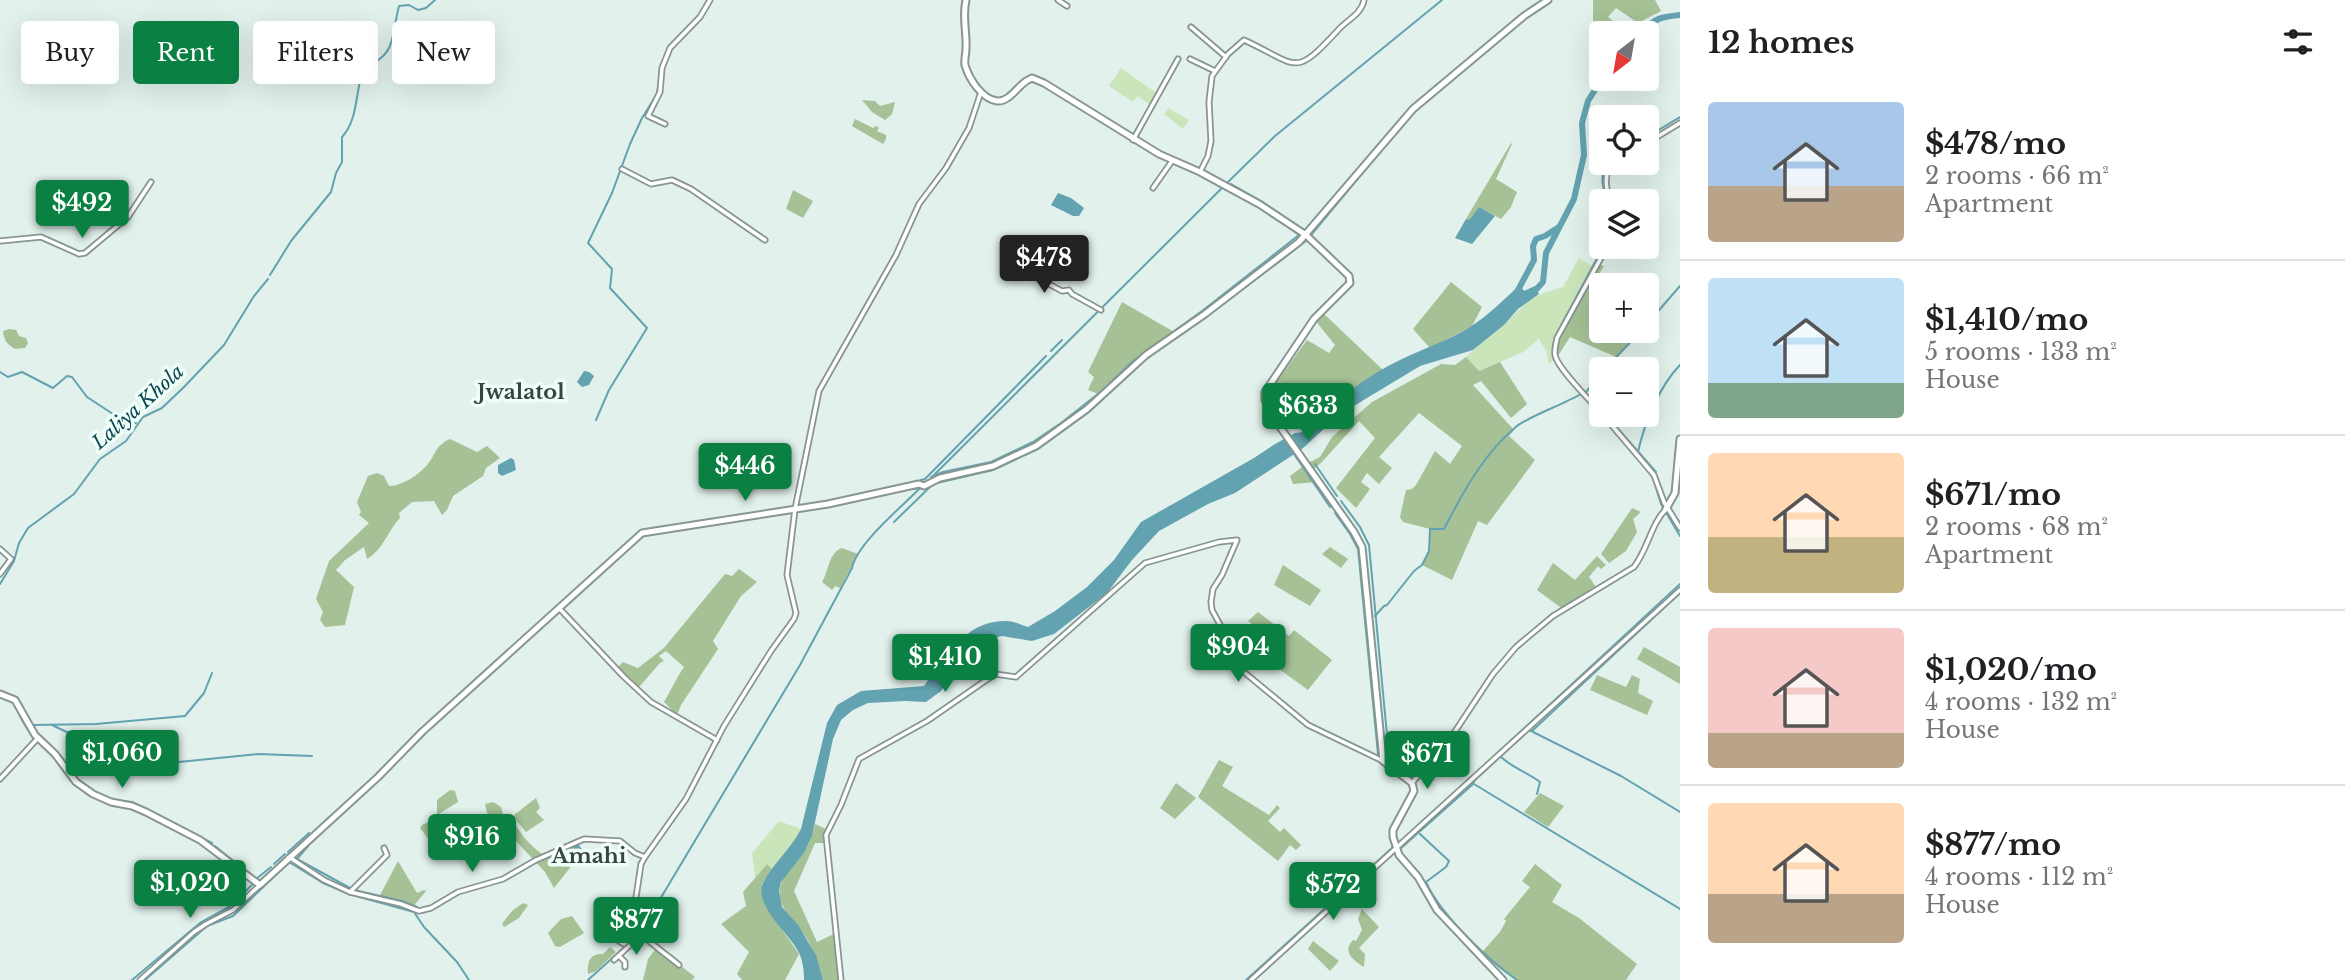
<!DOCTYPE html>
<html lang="en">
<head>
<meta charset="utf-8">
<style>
	:root { --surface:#fff; --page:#f6f6f6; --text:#202124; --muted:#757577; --line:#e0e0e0; --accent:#0b8043 }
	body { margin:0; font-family:"Libre Baskerville",serif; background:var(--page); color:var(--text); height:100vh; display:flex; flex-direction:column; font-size:26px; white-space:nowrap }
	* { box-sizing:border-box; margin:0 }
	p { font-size:23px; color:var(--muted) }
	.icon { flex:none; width:38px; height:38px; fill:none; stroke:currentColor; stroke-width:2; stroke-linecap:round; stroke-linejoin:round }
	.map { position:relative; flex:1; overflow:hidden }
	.side { display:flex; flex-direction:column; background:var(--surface); width:665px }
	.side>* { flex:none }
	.hud { position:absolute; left:21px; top:21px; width:665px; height:63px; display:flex; gap:14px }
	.needle { width:46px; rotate:211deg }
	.fabs { position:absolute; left:1589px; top:21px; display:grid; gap:14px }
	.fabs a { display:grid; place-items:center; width:70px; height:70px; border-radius:7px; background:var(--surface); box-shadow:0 7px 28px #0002; font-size:35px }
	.price { position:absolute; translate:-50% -60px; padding:0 16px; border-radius:7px; background:var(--accent); color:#fff; font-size:23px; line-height:46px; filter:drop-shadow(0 2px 4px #0008) }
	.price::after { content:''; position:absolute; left:50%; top:42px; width:21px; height:16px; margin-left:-10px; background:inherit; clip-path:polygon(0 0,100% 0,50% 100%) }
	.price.selected { background:#222; color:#fff }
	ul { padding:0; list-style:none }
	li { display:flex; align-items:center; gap:21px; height:175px; padding:0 28px }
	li+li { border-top:2px solid var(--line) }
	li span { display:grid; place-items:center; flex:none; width:196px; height:140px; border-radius:7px; color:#555 }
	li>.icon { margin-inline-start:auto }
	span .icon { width:84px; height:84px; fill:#fffc; stroke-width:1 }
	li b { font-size:30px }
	h2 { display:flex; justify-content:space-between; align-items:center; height:84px; padding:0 28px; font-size:30px }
	.chip { padding:0 24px; border-radius:7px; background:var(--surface); box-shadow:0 7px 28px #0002; font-size:24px; line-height:63px }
	.chip.selected { background:var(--accent); color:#fff }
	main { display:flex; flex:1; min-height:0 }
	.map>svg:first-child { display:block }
</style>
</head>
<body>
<main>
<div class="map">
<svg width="1680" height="980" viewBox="0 0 1680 980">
	<rect width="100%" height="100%" fill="#e2f1ec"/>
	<!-- green -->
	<g fill="#cbe5bb">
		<path d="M 1121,68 L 1158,94 L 1150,105 L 1138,96 L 1133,102 L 1109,86 Z"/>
		<path d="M 1168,108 L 1189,120 L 1183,129 L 1164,114 Z"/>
		<path d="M 1579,258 L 1596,268 L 1555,359 L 1549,364 L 1546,351 L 1539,339 L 1523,352 L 1479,371 L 1466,357 C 1478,345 1492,336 1504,325 C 1528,301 1530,296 1563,287 Z"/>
		<path d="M 779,821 L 801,829 C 794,844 784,857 772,869 L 767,864 L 755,878 L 752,853 Z"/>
	</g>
	<!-- forest -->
	<g fill="#a5c195">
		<path d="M 1593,0 L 1655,0 L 1661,11 L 1638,23 L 1616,8 L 1608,17 L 1618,25 L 1593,31 Z"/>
		<path d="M 862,100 L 875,101 L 880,106 L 895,102 L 892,114 L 885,120 L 872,112 Z"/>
		<path d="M 855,119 L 873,128 L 876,126 L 879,128 L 877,131 L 886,135 L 886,139 L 883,144 L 852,126 Z"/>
		<path d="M 1511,143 L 1512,144 L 1496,179 L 1517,192 L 1511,207 L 1501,219 L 1479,207 L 1468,221 L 1466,219 Z"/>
		<path d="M 793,190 L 813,201 L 803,218 L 786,209 Z"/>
		<path d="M 1598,264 L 1604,266 L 1589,291 L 1601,297 L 1601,309 L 1598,315 L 1601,317 L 1601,331 L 1630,331 L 1637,334 L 1616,357 L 1570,337 L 1556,359 L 1557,338 Z"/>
		<path d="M 1451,282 L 1482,307 L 1472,326 L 1430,348 L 1413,329 Z"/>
		<path d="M 1122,302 L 1176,333 L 1101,395 L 1088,390 L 1094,377 L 1088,372 Z"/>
		<path d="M 1322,312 L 1383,370 C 1354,385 1330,405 1308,428 L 1268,394 L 1307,340 L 1329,353 L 1335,345 L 1314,319 Z"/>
		<path d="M 9,329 L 16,330 L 19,336 L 26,338 L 28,343 L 25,348 L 15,349 C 7,344 4,341 3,331 Z"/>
		<path d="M 1466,357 L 1479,371 L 1500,362 L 1527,404 L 1511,418 L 1481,381 L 1473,385 L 1514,430 L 1509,436 L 1535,460 L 1487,525 L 1478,521 L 1452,580 L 1422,565 L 1429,551 L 1430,529 L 1403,522 L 1400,517 L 1406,490 L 1412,489 L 1416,485 L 1435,451 L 1450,464 L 1462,446 L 1419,413 L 1379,457 L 1392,468 L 1379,484 L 1367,473 L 1361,482 L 1370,489 L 1356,508 L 1336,488 L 1375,438 L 1359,421 L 1321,463 L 1311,471 L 1318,482 L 1293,484 L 1290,476 L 1306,464 L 1320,457 L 1332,437 L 1372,402 L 1441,364 L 1455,365 Z"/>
		<path d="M 450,439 L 477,452 L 487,446 L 500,458 L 486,468 L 483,476 L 453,496 L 447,510 L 442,515 L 434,501 L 412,502 L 399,513 L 400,518 C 386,533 384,549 367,559 L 364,547 L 345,560 L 336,570 L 354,587 L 345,625 L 325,627 L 320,620 L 323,612 L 316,599 L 329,561 L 369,523 L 359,515 L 361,512 L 357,502 L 368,476 L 377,473 L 384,476 L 389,486 C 402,486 419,475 428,464 C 437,452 435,446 450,439 Z"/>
		<path d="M 1632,508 L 1641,512 L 1633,519 L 1637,532 L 1626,551 L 1609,563 L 1601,554 Z"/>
		<path d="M 1330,547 L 1348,559 L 1341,568 L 1322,554 Z"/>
		<path d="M 842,548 L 858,554 L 840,588 L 835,586 L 832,590 L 822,582 C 829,571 828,553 842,548 Z"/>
		<path d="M 1597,556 L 1606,565 L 1601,569 L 1598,566 L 1589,577 L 1598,590 L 1564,610 L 1537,590 L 1553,563 L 1575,580 Z"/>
		<path d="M 1283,565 L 1321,590 L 1310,606 L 1274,585 Z"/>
		<path d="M 739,569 L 757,582 L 741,596 L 713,641 L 718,649 L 681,705 L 677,715 L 664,702 C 671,690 676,679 684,667 L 666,651 L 659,656 L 664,661 L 660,663 L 639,687 L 618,667 L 623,662 L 638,668 L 664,648 L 725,574 L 732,576 Z"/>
		<path d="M 1258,612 L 1289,636 L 1294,630 L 1332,660 L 1308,690 L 1275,666 L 1271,670 L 1258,660 L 1256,662 L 1246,652 L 1235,665 L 1227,658 L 1224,647 L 1238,631 L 1270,658 L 1280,647 L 1248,621 Z"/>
		<path d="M 1644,647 L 1680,667 L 1680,684 L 1637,659 Z"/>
		<path d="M 1597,675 L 1626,687 L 1632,675 L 1640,679 L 1638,693 L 1653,701 L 1647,715 L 1590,690 Z"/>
		<path d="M 1219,760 L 1233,767 L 1222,786 L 1269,815 L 1277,805 L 1280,808 L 1268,821 L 1280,832 L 1284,828 L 1301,845 L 1296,850 L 1290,845 L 1278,861 L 1198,797 Z"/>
		<path d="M 1176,783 L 1196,798 L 1175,819 L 1160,808 Z"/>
		<path d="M 450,790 L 455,791 L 458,802 L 437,815 L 437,800 Z"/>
		<path d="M 1540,793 L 1564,806 L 1548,827 L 1524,812 Z"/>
		<path d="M 536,798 L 540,808 L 536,812 L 544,820 L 526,832 L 517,821 L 514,815 Z"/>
		<path d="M 493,802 L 501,807 L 503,814 L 508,814 C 518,829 530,849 548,857 L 560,851 L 573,864 L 554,888 L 545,872 L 515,840 L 502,846 L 491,839 L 501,830 L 503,825 L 487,813 L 485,804 Z"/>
		<path d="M 470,817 L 484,831 L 473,842 L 466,834 L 459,833 L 461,822 Z"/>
		<path d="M 434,819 L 438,826 L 444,826 L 455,840 L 440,854 L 420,828 L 422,825 Z"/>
		<path d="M 815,824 L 826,829 L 830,827 L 826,835 L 827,843 L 815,843 L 794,891 L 817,942 L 836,933 L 841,980 L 823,980 C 819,967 816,956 810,944 C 801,925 773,909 781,884 C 784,872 796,864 803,854 C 809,844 813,834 815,824 Z"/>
		<path d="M 398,861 L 417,893 L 424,890 L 426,891 L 412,908 L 378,899 Z"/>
		<path d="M 767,864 L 772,869 L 762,884 L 767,908 L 799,954 L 785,980 L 742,980 L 737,974 L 749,952 L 721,924 L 746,906 L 743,892 Z"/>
		<path d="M 1535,864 L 1562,885 L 1552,902 L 1579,918 L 1637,964 L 1626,980 L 1517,980 L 1499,968 L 1483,951 L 1500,932 L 1506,921 L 1504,919 L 1530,887 L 1522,881 Z"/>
		<path d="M 523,903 L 528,905 L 519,918 L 504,927 L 502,924 L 512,911 Z"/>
		<path d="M 1362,909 L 1379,927 L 1359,948 L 1365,954 L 1364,967 C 1353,960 1342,952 1353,940 L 1356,941 L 1362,930 L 1358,919 Z"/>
		<path d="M 572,916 L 584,933 L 560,947 L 555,946 L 548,933 L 561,919 Z"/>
		<path d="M 1313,941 L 1339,961 L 1330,971 L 1308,949 Z"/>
		<path d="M 610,947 L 616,952 L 596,971 L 588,974 C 587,962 590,953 603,954 Z"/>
		<path d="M 657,947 L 695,977 L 692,980 L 643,980 L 648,959 Z"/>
	</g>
	<!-- water -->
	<g fill="#63a2b0">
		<path d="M 1058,193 L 1071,198 L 1084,208 L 1079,216 L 1073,216 L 1051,205 Z"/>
		<path d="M 1479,207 L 1495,216 L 1472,244 L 1455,238 L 1466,219 L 1469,220 Z"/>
		<path d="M 1520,285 L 1524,291 L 1535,286 L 1539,294 L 1518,309 L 1504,325 L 1473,350 L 1420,366 L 1339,415 L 1302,449 L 1235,493 L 1208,504 L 1159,531 L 1132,560 L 1107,593 L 1054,634 L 1032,641 L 1002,636 L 984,640 L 966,651 L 941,691 L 926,702 L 905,701 L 868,703 L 853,710 L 841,720 L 833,739 L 812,836 L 804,853 L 781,882 L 779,891 L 782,907 L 798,925 L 816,955 L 823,980 L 804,980 C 804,971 803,961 799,953 C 790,934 753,905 763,883 C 773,863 791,849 801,829 L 827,723 L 837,705 L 861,691 L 924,686 C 945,658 966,619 1007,621 C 1013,621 1021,625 1028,627 L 1055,611 L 1087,587 L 1114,560 L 1141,522 L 1254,458 L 1275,444 L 1295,433 L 1304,432 C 1333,402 1364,377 1402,359 C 1425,348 1449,340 1470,327 C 1488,316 1504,299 1520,285 Z"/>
		<path d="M 584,371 L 589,372 L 594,376 L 589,385 L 582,387 L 577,382 Z"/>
		<path d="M 511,458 L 514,460 L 516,470 L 502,476 L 498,473 L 498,465 Z"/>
		<path d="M 578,844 L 584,852 L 578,859 L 571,860 L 561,852 Z"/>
	</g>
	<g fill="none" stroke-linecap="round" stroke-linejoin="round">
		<!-- stream -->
		<g stroke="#63a2b0" stroke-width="2">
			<path d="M 1647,137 L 1680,117"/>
			<path d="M 1607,163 C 1599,175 1603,188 1607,201"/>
			<path d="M 1227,183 L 1275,136 L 1442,0"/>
			<path d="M 1231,184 L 1261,201 L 1283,216"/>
			<path d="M 1296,225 L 1304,230"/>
			<path d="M 1311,235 L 1370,164"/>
			<path d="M 1599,267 L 1559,339 C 1558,344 1556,351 1557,356 C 1560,368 1591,398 1601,410"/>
			<path d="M 270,275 L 291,241 L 331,192 L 336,173 L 342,162 L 342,137 C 359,119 355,89 364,67 C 397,56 391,36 399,6 L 409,5 L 418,10 L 426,8 L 435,0"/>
			<path d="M 1647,324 L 1680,286"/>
			<path d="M 1051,351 L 1062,340"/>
			<path d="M 1605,369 L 1641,331"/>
			<path d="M 0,372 L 8,377 L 22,372 L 53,388 L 67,376 L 72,377 L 87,397 L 119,418 L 136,423"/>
			<path d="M 1565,376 C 1553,362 1551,354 1555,337 L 1603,247"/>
			<path d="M 1586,392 L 1601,374"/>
			<path d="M 1606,415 L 1656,472"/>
			<path d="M 596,420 L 609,390 L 647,328 L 610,288 L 612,269 L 588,243 L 612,193 L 630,144 L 642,118 L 657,94 L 660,72"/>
			<path d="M 1638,452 C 1644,424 1660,385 1680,365"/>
			<path d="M 1294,454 L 1330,507"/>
			<path d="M 1636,456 L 1653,478 L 1661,504 L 1680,536"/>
			<path d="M 1315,464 L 1337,496"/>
			<path d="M 934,475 L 1222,188"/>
			<path d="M 931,477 L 943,472 L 991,462 L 1033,442 L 1061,423 L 1103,390 L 1133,361 L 1202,311 L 1299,235 L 1279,220"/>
			<path d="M 921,480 L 925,479 L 1046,356"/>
			<path d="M 937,483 L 993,470 L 1038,449 L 1090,411 L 1147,358 L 1207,316 L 1306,241"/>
			<path d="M 914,489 L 920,487"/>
			<path d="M 1341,501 L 1360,527 L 1369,545 L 1387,735"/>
			<path d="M 1335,513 L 1350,534 L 1358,549 L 1378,754"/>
			<path d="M 894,522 L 932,485"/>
			<path d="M 0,584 L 14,561 L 19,543 L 28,528 L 74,494 L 100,459 L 126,441 L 143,417 L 162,408 L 184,387 L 224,345 L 254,296 L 268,279"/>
			<path d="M 1375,616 L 1384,606 L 1387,605 L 1414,571 L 1422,565 L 1429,551 L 1430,529 L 1444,529 C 1463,492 1484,453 1517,426 C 1530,416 1564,404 1581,394"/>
			<path d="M 18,711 L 23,722 L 33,737"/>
			<path d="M 33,725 L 96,724 L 185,716 L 204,693 L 212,673"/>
			<path d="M 52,725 L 92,744 L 159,764 L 258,754 L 312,756"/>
			<path d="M 1533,732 L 1621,776 L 1680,812"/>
			<path d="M 51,746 L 61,758"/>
			<path d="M 1501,757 C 1513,768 1528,773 1540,782 L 1537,794"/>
			<path d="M 1474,784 L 1680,909"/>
			<path d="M 112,800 L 132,802 L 156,814"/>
			<path d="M 1447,800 L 1680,584"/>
			<path d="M 156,820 L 192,839"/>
			<path d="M 1420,834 L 1449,861 L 1446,867 L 1426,882 C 1439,913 1489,961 1517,980"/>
			<path d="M 200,837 L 212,843"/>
			<path d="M 312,842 L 316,838"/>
			<path d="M 1398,844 L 1412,832"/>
			<path d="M 309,845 L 297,859 L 350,888"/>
			<path d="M 215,846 L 233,861"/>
			<path d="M 1400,849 L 1472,785 L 1475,780 L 1528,731 L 1532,731 L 1680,593"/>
			<path d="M 288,852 L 309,833"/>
			<path d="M 274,864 L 285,854"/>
			<path d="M 256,879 L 271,867"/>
			<path d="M 354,890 L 402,901 L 417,907"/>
			<path d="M 641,931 L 800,665 L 852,568 C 857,543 902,507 921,487"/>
			<path d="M 132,980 L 200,923 L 229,907 L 253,884 L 228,864"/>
			<path d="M 145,980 L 207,926 L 233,916 L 289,862 L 323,883 L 349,894 L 414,912 L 424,927 L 457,962 L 469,980"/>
			<path d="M 588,980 L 639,934"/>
			<path d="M 1246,980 L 1393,847"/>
		</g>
		<!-- river -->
		<g stroke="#63a2b0" stroke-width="6">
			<path d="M 1641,33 C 1655,18 1660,17 1680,15"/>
			<path d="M 1517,292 L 1534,260 L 1533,246 L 1536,239 L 1545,236 L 1559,227"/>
			<path d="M 1533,293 L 1543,282 L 1546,253 L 1574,199 L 1584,155 L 1582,123 L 1588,101 L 1602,79"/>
		</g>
		<defs>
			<g id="street">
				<path d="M 1058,0 L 1067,6"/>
				<path d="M 1191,27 L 1226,57"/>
				<path d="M 1190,59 L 1215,71"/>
				<path d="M 665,124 L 648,116 L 660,92 L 662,68 L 670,48 L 700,17 L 710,0"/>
				<path d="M 1133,140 L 1178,59"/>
				<path d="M 1647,143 L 1680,123"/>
				<path d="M 622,169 L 651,184 L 672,180 L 691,189 L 765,240"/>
				<path d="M 1200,172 L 1208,156 L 1211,141 L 1209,102 L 1212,76 L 1228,54 L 1244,40 C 1300,66 1293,79 1340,28 C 1349,19 1362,13 1364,0"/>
				<path d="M 1153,188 L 1172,161"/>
				<path d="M 1610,201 C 1606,188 1603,174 1613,163"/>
				<path d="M 0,241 L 41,237 L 79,254 L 85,253 L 128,217 L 151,182"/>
				<path d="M 1032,275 L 1062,291 L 1069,290 L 1072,294 L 1101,310"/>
				<path d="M 1601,413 C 1591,401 1557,368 1555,355 C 1554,349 1556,344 1557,338 L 1607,247"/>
				<path d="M 1603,415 L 1654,475 L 1664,502 L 1680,528"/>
				<path d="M 0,549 L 11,559 L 0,574"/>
				<path d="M 559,608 L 624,677 L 651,702 L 717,740"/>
				<path d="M 0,779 L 38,738"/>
				<path d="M 1412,783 L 1454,733 L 1493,674 L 1516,647 L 1553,616 L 1634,567 C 1648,549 1651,524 1666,509"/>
				<path d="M 289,857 L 324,880 L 350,892 L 401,904 L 419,911 L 431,908 L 458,892 L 503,879 L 536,860 L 584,839 L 620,841 L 635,853 L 645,857"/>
				<path d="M 350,892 L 387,855 L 384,848"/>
				<path d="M 619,941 L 624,944 L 638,932"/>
				<path d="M 619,956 L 625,962 L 625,967"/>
				<path d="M 614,960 L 642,934"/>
				<path d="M 679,965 C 666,954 640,936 632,924 L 641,864 L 645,857 L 686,799 L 724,726 L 771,651 L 794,619 L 796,613 L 787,575 L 795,509 L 819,391 L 896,255 L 919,204 L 946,168 L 969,128 L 981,92"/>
				<path d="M 140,980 L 194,932 L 206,924 L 233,910 L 260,885"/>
				<path d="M 841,980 L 826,835 L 841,805 L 859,759 L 927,721 L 995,674 L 1016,677 L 1145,563 L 1219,542 L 1237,540 L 1222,575 L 1213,589 L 1211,602 L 1212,610 L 1224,632 L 1227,658 L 1308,725 L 1383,761"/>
				<path d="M 1251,980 L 1680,590"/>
			</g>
			<g id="secondary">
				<path d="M 966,0 C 962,17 967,32 966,49 C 966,54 964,60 965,65 C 969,79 982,99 997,101 C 1010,102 1018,85 1028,80 L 1032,78 L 1044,83 L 1159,154 L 1200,172 L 1259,204 L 1306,235 L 1349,276 L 1350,283 L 1314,319 L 1265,392 L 1265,400 L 1273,417 L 1354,532 L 1362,547 L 1383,761 L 1412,783 L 1414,791 L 1393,830 L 1393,837 L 1399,855 L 1418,877 L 1437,910 L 1503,980"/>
				<path d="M 1666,509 L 1675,493 L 1680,439"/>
				<path d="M 0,694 L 15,700 L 35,735 L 55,754 L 76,782 L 93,794 L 111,802 L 132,806 L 146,812 L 200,840 L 260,885 L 378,777 L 422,732 L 642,533 L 828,504 L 919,484 L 924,486 L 940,478 L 993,466 L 1012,457 L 1036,446 L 1087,409 L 1146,355 L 1205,314 L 1299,242 L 1413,109 L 1524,16 L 1548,0"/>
			</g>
		</defs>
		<!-- street casing -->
		<use href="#street" stroke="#889691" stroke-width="7"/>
		<!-- secondary casing -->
		<use href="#secondary" stroke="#889691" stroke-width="9"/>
		<!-- street -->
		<use href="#street" stroke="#fff" stroke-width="3.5"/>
		<!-- secondary -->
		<use href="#secondary" stroke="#fff" stroke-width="5"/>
	</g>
	<g text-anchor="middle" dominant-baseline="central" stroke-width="7" stroke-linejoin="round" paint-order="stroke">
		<!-- water labels -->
		<g font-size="19" font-style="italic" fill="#0b4651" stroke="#effef9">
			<text transform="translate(138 407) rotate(-42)">Laliya Khola</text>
		</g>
		<!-- quarter labels -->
		<g font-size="21" font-weight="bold" fill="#374440" stroke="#effef9">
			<text x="521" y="392">Jwalatol</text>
			<text x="589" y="856">Amahi</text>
		</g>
	</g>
</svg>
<div class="fabs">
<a><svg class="needle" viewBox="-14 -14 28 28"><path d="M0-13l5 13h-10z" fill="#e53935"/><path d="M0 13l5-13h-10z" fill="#757577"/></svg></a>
<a><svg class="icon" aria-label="locate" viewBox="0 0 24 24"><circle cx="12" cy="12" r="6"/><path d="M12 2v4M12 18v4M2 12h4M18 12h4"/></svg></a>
<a><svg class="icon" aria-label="layers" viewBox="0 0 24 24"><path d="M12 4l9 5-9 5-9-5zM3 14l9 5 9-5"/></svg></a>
<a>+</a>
<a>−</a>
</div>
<b class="price" style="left:82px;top:240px">$492</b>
<b class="price selected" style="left:1044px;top:295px">$478</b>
<b class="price" style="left:1308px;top:443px">$633</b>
<b class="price" style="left:745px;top:503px">$446</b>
<b class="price" style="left:1238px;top:684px">$904</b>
<b class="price" style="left:945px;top:694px">$1,410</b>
<b class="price" style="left:122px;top:790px">$1,060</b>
<b class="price" style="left:1427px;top:791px">$671</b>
<b class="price" style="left:472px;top:874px">$916</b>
<b class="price" style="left:190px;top:920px">$1,020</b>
<b class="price" style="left:1333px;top:922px">$572</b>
<b class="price" style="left:636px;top:957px">$877</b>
<div class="hud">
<a class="chip">Buy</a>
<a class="chip selected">Rent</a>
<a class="chip">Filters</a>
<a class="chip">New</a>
</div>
</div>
<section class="side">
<h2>12 homes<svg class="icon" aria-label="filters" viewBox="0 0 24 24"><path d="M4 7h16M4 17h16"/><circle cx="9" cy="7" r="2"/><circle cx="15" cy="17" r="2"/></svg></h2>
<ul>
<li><span style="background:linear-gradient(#a9c7e8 60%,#b9a48a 0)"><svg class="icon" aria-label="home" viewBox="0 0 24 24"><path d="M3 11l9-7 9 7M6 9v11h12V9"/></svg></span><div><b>$478/mo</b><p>2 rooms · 66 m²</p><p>Apartment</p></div></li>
<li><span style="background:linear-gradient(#bfe0f5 75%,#7fa58c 0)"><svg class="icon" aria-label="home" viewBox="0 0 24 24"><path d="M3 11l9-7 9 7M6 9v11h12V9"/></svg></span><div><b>$1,410/mo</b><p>5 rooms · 133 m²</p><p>House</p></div></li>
<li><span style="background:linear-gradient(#ffd9b3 60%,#c2b280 0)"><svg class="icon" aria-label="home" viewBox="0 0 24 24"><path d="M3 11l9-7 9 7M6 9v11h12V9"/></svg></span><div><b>$671/mo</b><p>2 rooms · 68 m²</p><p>Apartment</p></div></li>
<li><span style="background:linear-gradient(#f6c9c9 75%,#b9a48a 0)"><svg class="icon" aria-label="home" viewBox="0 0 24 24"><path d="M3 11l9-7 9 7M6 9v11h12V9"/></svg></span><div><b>$1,020/mo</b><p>4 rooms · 132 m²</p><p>House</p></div></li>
<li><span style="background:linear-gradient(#ffd9b3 65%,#b9a48a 0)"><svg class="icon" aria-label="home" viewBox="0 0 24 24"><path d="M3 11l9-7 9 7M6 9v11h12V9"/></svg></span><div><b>$877/mo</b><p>4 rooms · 112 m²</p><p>House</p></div></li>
</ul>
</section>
</main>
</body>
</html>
